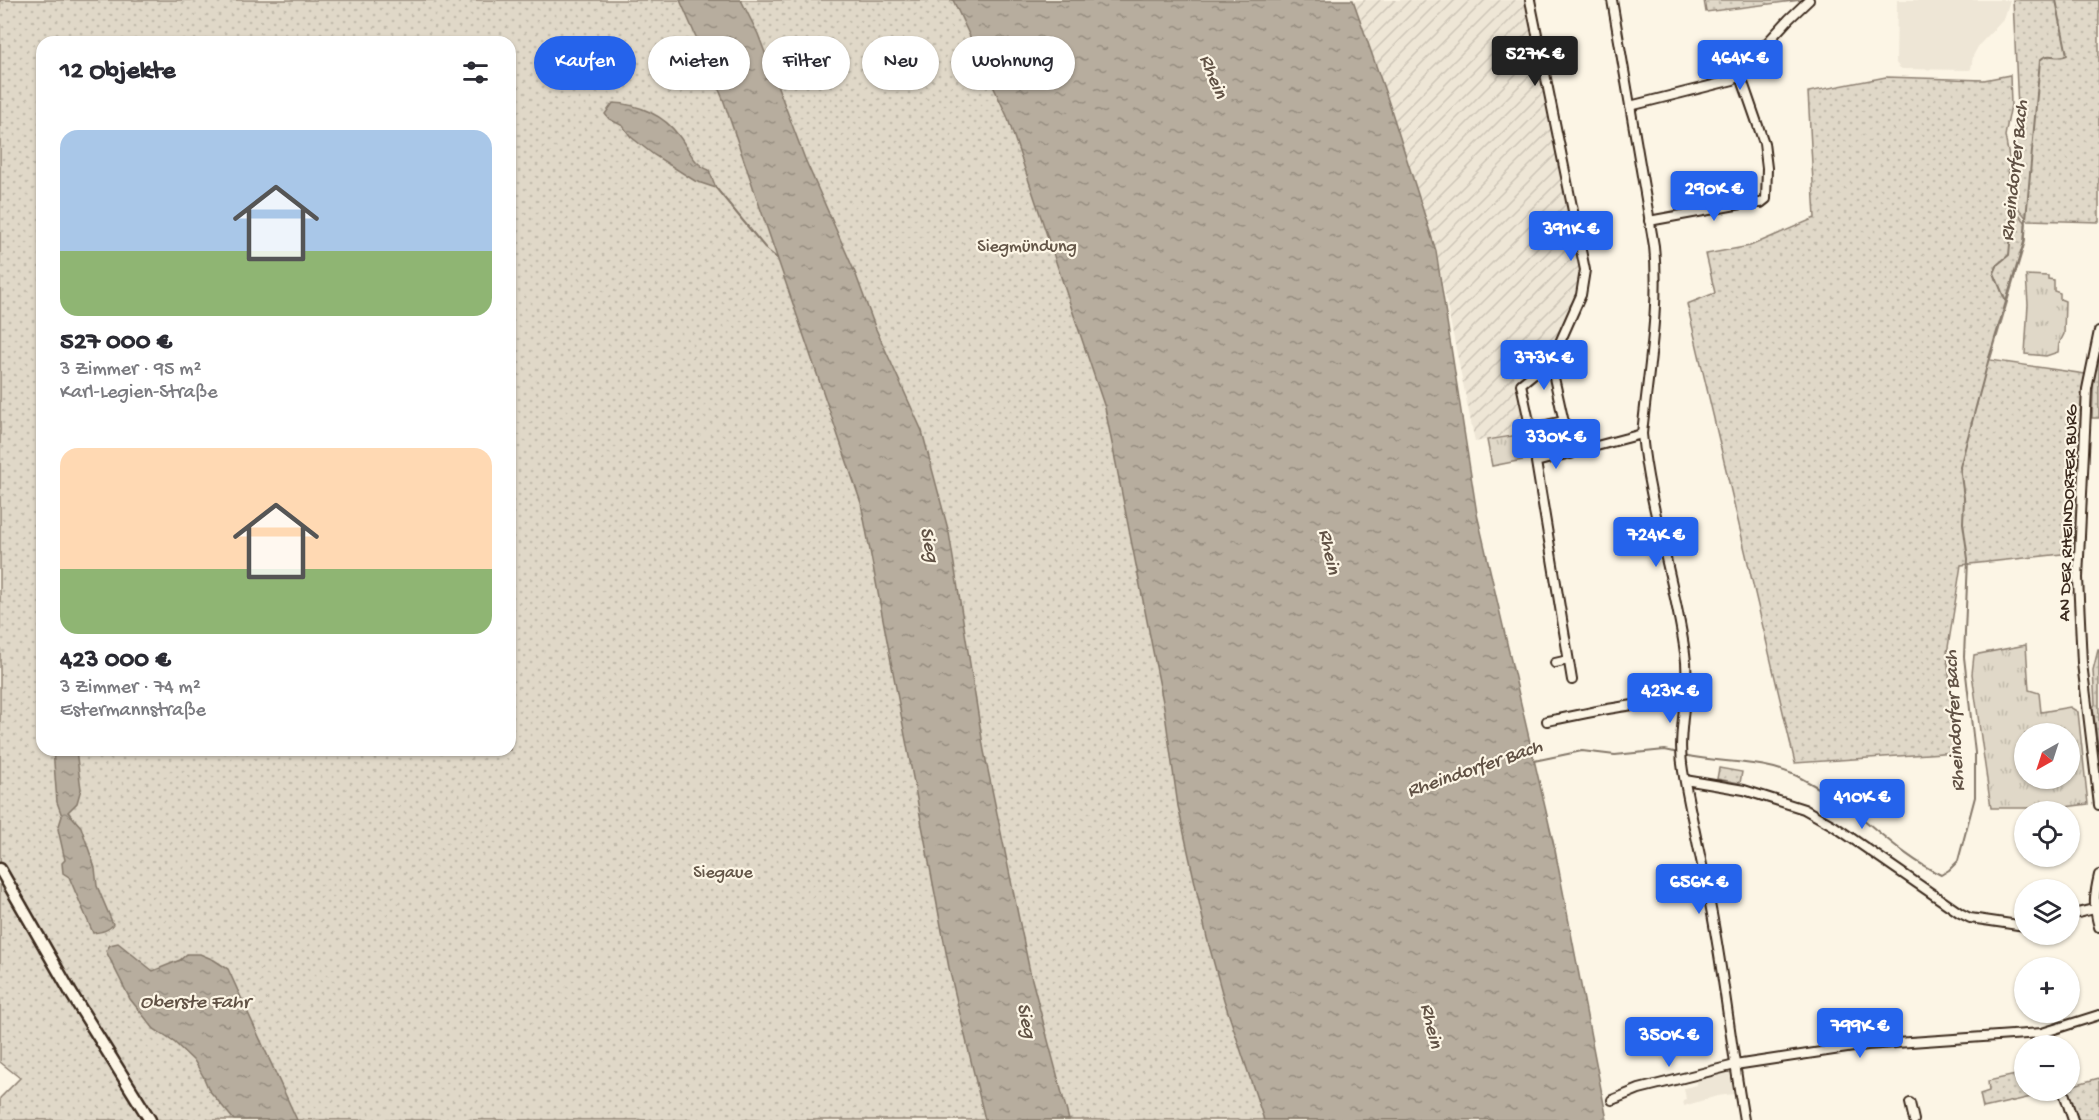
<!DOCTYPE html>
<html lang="de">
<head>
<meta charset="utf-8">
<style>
	:root { --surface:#fff; --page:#f7f7f7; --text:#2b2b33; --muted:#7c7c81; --accent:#2563eb }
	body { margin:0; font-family:"Gochi Hand",sans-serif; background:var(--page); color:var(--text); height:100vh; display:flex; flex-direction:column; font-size:22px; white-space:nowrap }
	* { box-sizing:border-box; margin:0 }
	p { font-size:20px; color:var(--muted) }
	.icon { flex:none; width:33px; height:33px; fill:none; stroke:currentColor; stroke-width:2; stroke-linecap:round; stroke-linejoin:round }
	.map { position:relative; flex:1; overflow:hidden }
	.details { position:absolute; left:36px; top:36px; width:480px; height:720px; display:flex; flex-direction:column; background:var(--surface); border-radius:18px; box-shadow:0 2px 4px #0004 }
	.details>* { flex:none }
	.banner { position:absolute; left:534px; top:36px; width:570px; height:54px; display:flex; gap:12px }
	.needle { width:39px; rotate:219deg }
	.tools { position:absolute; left:2014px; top:723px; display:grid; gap:12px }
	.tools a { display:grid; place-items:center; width:66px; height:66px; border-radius:50%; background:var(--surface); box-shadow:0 2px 4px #0004; font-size:30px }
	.price { position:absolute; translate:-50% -51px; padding:0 14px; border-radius:6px; background:var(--accent); color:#fff; font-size:20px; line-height:39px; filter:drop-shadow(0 2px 3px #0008) }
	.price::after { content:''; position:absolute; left:50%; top:36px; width:18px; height:14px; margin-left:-9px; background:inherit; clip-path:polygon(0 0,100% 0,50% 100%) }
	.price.selected { background:#222; color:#fff }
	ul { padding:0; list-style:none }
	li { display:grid; align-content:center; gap:12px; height:318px; padding:0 24px }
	li span { display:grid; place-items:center; height:186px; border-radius:18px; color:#555 }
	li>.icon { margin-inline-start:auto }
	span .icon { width:108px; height:108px; fill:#fffc; stroke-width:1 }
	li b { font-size:26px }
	h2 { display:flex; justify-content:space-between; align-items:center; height:72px; padding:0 24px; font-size:26px }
	.tag { padding:0 21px; border-radius:27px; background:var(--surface); box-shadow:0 2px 4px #0004; font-size:21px; line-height:54px }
	.tag.selected { background:var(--accent); color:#fff }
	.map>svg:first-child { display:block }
</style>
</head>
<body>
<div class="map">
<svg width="2099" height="1120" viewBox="0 0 2099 1120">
	<defs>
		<pattern id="industrial-furrows" width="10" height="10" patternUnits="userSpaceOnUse" patternTransform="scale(1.5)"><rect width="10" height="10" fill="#eee6d6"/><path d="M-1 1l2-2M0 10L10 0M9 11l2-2" fill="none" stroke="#cdc5b7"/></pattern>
		<pattern id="grass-tufts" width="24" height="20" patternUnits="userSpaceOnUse" patternTransform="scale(1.5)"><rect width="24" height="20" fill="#e0d8c8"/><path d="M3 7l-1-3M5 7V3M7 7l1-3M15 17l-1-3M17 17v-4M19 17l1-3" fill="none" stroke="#c1baab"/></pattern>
		<pattern id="park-dots" width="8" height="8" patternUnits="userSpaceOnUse" patternTransform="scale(1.5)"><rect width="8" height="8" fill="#e0d8c8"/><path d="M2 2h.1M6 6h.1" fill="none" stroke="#c1baab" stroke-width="1.8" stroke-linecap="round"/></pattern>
		<pattern id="water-ripples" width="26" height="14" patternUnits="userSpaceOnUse" patternTransform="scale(1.5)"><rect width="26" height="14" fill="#b7ad9e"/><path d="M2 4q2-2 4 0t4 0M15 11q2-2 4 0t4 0" fill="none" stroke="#968d80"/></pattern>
	</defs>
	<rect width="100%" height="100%" fill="#fcf5e5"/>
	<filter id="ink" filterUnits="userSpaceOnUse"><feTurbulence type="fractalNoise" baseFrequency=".0167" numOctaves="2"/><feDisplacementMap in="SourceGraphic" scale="12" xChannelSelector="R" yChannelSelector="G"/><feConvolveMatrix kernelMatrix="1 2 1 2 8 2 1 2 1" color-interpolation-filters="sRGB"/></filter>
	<g filter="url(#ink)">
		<!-- built -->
		<g fill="#eee6d6">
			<path d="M 1897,0 L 2010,0 L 2004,19 L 1979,45 L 1973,56 L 1971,69 L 1969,70 L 1902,69 L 1899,67 L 1896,63 Z"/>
			<path d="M 1730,1073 L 1734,1094 L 1717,1096 L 1684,1106 L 1683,1100 L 1686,1099 L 1684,1088 L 1697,1085 L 1696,1079 Z"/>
		</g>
		<!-- industrial -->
		<path fill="url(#industrial-furrows)" d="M 1353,0 L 1524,0 L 1579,268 L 1579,282 L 1577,293 L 1547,358 L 1513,369 L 1525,432 L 1475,442 L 1436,251 L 1388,100 Z"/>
		<!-- grass -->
		<g fill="url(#grass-tufts)" stroke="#8e8173" stroke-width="1.5" fill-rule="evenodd">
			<path d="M 2026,275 L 2048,276 L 2048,279 L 2054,280 L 2054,291 L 2060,293 L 2060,299 L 2065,301 L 2064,334 L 2059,344 L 2058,352 L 2046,356 L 2025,354 L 2028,304 Z"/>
			<path d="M 1524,434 L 1528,459 L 1492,466 L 1487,440 Z"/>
			<path d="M 2026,645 L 2029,690 L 2039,693 L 2041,712 L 2070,707 L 2078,712 L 2088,804 L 2034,811 L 2033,808 L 1991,808 L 1972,674 L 1974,655 ZM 2025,734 L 2070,734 L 2070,778 L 2025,778 Z"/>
		</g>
		<!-- park -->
		<g fill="url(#park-dots)" stroke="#8e8173" stroke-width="1.5" fill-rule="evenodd">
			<path d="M 0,0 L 1143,0 L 1417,1120 L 0,1120 L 0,1098 L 20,1078 L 0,1062 ZM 42,42 L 510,42 L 510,750 L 42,750 Z"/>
			<path d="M 1704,0 L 1801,0 L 1706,12 Z"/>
			<path d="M 2013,0 L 2099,0 L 2099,222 L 2028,220 L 2014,203 L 2015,159 L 2013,137 L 2018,108 Z"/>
			<path d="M 2010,75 L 2011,105 L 2005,136 L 2009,157 L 2008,200 L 2026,223 L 2025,242 L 1990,360 L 2085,374 L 2080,552 L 1961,565 L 1947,654 L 1957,752 L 1795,763 L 1687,304 L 1715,293 L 1706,254 L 1750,246 L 1815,218 L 1808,92 L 1886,77 L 1984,80 Z"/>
			<path d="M 1690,187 L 1695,208 L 1680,211 L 1676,191 Z"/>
			<path d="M 2099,352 L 2099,418 L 2092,418 L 2094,375 Z"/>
			<path d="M 1559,428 L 1562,440 L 1560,445 L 1539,451 L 1540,457 L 1532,458 L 1528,434 Z"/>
			<path d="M 2098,650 L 2099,650 L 2099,754 L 2093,708 L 2095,704 L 2093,670 Z"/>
			<path d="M 1719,768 L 1742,772 L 1740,783 L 1717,779 Z"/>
			<path d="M 2025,1073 L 2025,1090 L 2057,1091 L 1983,1108 L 1980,1094 L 1989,1091 L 1988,1081 Z"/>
			<path d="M 2099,1078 L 2099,1120 L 2078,1120 L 2067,1091 L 2070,1090 L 2070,1086 Z"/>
		</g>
		<!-- water -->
		<g fill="url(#water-ripples)" stroke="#85796b" stroke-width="1.5">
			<path d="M 680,0 L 741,0 L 758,34 L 805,159 L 856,275 L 875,327 L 922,431 L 949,533 L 984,751 L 1030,972 L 1069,1120 L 985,1120 L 949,968 L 861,503 L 723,99 Z"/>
			<path d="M 953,0 L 1353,0 L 1388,100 L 1436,251 L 1477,514 L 1555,850 L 1607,1120 L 1264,1120 L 1224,1000 L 1207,938 L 1178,806 L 1164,707 L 1105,408 L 1007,116 Z"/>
			<path d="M 613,103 C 638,104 664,115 679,136 C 689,149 693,164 709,170 L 716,188 L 695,181 L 654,155 L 631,137 L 623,126 L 609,119 L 605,114 Z"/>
			<path d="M 53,750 L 76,750 L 81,789 L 77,803 L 68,812 L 81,827 L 95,868 L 97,886 L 113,924 C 109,931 100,932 93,933 L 69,877 L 63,873 L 62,863 L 65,860 L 58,829 L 62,816 L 57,802 Z"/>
			<path d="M 118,943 L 153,971 L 180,960 L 187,954 L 200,954 L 214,960 L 228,969 L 297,1120 L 234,1120 L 209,1090 L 203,1076 L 195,1062 L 174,1042 L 154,1029 L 130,999 L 106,951 L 110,945 Z"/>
		</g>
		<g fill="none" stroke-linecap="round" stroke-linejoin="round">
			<!-- stream -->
			<g stroke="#85796b" stroke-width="2">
				<path d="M 716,188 L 767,250 L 777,258"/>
				<path d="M 2006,302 L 1994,273 L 1998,264 L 2009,255 L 2012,223 L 2014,217"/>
				<path d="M 1684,755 C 1721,764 1761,759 1797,776 C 1816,786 1835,797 1852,810 C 1881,833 1907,859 1941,875 L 1949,870 L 1958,861 L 1975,797 L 1975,753 L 1964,657 L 1968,559 L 1963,523 L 1964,498 L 1960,467 L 1989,358 L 2024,242 L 2040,60 C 2049,51 2056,60 2067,55 L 2056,0"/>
				<path d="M 1534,761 L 1582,751 L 1615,755 L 1665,750 L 1679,753"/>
			</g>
			<defs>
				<g id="minor">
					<path d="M 1530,0 L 1585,270 L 1581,295 L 1553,358 L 1553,373 L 1571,454"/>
					<path d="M 1612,0 L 1654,246 C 1660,308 1648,372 1642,434 C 1649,507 1675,579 1685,653 C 1691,692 1676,731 1683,771 C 1692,824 1706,877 1715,931 C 1726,994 1733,1057 1744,1120"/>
					<path d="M 1630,106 L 1733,80 L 1789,19 L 1809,0"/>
					<path d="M 1649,221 L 1747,203 L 1761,203 L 1766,199 L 1767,168 L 1764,143 L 1740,74"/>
					<path d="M 2099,331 L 2087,389 L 2078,578 L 2082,663 L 2099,805"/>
					<path d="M 1553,358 L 1521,384 L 1530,426 L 1536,427 L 1564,421"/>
					<path d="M 1555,663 L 1568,660"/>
					<path d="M 1572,680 L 1536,462 L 1642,434"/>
					<path d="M 1547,721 C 1592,713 1639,699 1685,704"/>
					<path d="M 1685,780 L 1744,790 L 1804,809 L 1834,826 L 1960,913 L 1970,918 L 2025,926"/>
					<path d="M 2099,875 C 2094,896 2093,906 2099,927"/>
					<path d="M 2070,915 L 2094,909"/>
					<path d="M 2042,1033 L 2046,1046"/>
					<path d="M 2063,1090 L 2073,1120"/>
					<path d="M 1612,1100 L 1639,1089 L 1735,1065 L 1867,1045 L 2042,1033 L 2099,1015"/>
					<path d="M 1910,1103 L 1914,1120"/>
				</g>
				<path id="secondary" d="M 0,869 L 71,993 L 150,1120"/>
			</defs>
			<!-- minor casing -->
			<use href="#minor" stroke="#3b2a1e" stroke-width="12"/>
			<!-- secondary casing -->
			<use href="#secondary" stroke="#3b2a1e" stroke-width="15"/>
			<!-- minor -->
			<use href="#minor" stroke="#fcf5e5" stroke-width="8"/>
			<!-- secondary -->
			<use href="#secondary" stroke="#fcf5e5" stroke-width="10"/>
		</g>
	</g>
	<g text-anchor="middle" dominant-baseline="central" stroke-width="4.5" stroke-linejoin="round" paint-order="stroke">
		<!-- park labels -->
		<g font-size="18" fill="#645648" stroke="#fcf5e5">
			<text x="1027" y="247">Siegmündung</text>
			<text x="723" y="873">Siegaue</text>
		</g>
		<!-- street labels -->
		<g font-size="18" fill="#3b2a1e" stroke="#fcf5e5">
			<text transform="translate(2069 513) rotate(-88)">AN DER RHEINDORFER BURG</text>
		</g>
		<!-- water labels -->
		<g font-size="20" font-style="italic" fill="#605144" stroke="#fcf5e5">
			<text transform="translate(1212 77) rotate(68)">Rhein</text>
			<text transform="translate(2016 171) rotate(-84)">Rheindorfer Bach</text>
			<text transform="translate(928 545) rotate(78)">Sieg</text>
			<text transform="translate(1328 552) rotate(78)">Rhein</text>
			<text transform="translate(1956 721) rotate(-93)">Rheindorfer Bach</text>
			<text transform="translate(1475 770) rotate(-19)">Rheindorfer Bach</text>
			<text x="195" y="1003">Oberste Fahr</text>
			<text transform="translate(1025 1021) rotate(78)">Sieg</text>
			<text transform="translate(1430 1026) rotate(77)">Rhein</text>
		</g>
	</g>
</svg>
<div class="tools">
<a><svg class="needle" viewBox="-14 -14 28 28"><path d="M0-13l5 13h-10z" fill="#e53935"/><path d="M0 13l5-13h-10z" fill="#7c7c81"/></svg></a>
<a><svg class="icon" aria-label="locate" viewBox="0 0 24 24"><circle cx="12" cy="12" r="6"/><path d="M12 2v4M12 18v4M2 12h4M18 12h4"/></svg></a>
<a><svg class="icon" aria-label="layers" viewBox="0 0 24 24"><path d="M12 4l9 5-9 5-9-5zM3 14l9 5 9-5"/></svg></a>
<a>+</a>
<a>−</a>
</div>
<b class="price selected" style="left:1535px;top:87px">527K €</b>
<b class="price" style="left:1740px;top:91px">464K €</b>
<b class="price" style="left:1714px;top:222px">290K €</b>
<b class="price" style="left:1571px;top:262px">391K €</b>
<b class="price" style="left:1544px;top:391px">373K €</b>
<b class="price" style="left:1556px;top:470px">330K €</b>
<b class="price" style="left:1656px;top:568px">724K €</b>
<b class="price" style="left:1670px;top:724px">423K €</b>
<b class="price" style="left:1862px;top:830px">410K €</b>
<b class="price" style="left:1699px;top:915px">656K €</b>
<b class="price" style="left:1860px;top:1059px">799K €</b>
<b class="price" style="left:1669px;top:1068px">350K €</b>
<div class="banner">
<a class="tag selected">Kaufen</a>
<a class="tag">Mieten</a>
<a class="tag">Filter</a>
<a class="tag">Neu</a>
<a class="tag">Wohnung</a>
</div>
<section class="details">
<h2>12 Objekte<svg class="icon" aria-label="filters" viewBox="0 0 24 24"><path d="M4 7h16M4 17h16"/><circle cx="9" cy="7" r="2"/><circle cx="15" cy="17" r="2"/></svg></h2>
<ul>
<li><span style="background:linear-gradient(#a9c7e8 65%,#8fb573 0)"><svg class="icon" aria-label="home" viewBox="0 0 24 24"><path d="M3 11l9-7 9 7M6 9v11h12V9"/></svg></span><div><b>527 000 €</b><p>3 Zimmer · 95 m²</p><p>Karl-Legien-Straße</p></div></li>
<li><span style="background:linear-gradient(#ffd9b3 65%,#8fb573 0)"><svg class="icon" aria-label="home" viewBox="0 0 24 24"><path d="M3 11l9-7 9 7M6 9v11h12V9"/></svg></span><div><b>423 000 €</b><p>3 Zimmer · 74 m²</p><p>Estermannstraße</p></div></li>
</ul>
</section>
</div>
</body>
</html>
